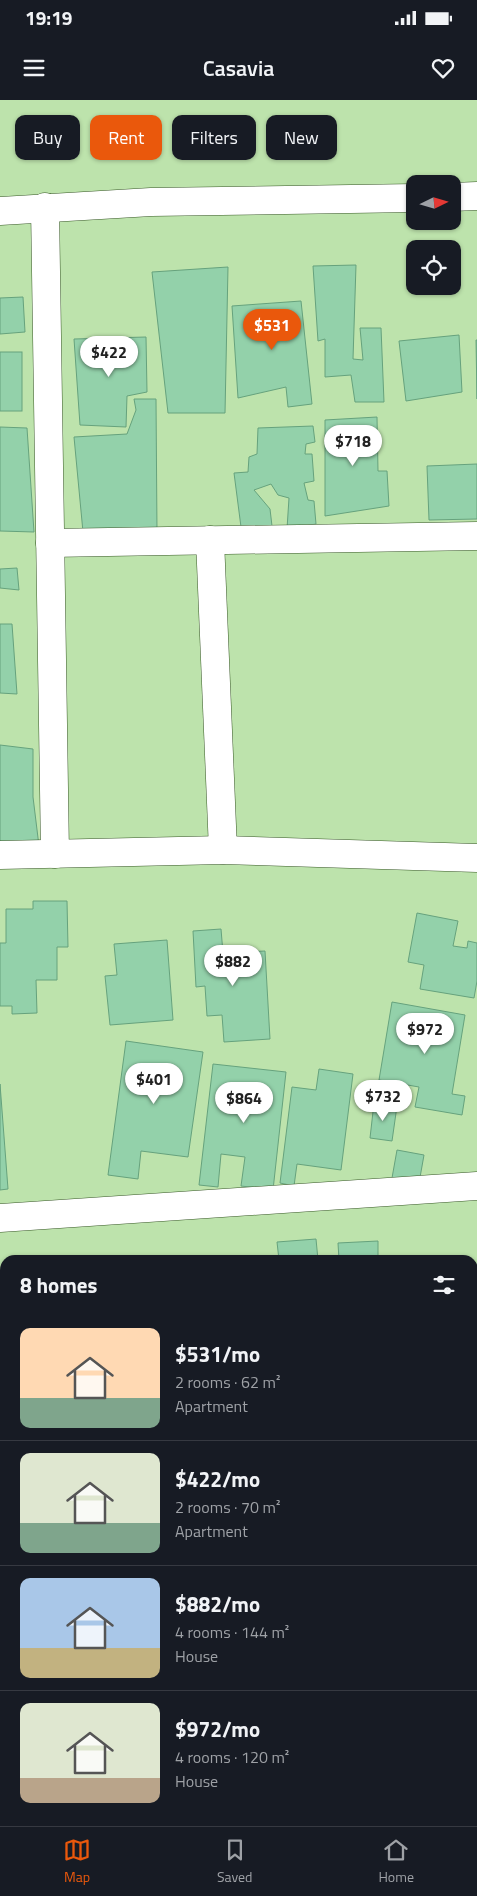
<!DOCTYPE html>
<html lang="en">
<head>
<meta charset="utf-8">
<style>
	:root { --surface:#171b24; --page:#20242c; --text:#f1f3f6; --muted:#9ea1a6; --line:#363941; --accent:#ea580c }
	body { margin:0; font-family:"Titillium Web",sans-serif; background:var(--page); color:var(--text); height:100vh; display:flex; flex-direction:column; font-size:19px; white-space:nowrap }
	* { box-sizing:border-box; margin:0 }
	p { font-size:16px; color:var(--muted) }
	.icon { flex:none; width:28px; height:28px; fill:none; stroke:currentColor; stroke-width:2; stroke-linecap:round; stroke-linejoin:round }
	.map { position:relative; flex:1; overflow:hidden }
	.drawer { position:absolute; left:0px; top:1155px; width:478px; height:571px; display:flex; flex-direction:column; background:var(--surface); border-radius:15px 15px 0 0; box-shadow:0 1px 4px #0004 }
	.drawer>* { flex:none }
	.banner { position:absolute; left:15px; top:15px; width:448px; height:45px; display:flex; gap:10px }
	.needle { width:32px; rotate:85deg }
	.fabs { position:absolute; left:406px; top:75px; display:grid; gap:10px }
	.fabs a { display:grid; place-items:center; width:55px; height:55px; border-radius:10px; background:var(--surface); box-shadow:0 1px 4px #0004; font-size:25px }
	.price { position:absolute; translate:-50% -42px; padding:0 11px; border-radius:18px; background:#fff; color:#222; font-size:16px; line-height:32px; filter:drop-shadow(0 1px 2px #0008) }
	.price::after { content:''; position:absolute; left:50%; top:30px; width:15px; height:11px; margin-left:-8px; background:inherit; clip-path:polygon(0 0,100% 0,50% 100%) }
	.price.current { background:var(--accent); color:#fff }
	ul { padding:0; list-style:none }
	li { display:flex; align-items:center; gap:15px; height:125px; padding:0 20px }
	li+li { border-top:1px solid var(--line) }
	li span { display:grid; place-items:center; flex:none; width:140px; height:100px; border-radius:10px; color:#555 }
	li>.icon { margin-inline-start:auto }
	span .icon { width:60px; height:60px; fill:#fffc; stroke-width:1 }
	li b { font-size:21px }
	h2 { display:flex; justify-content:space-between; align-items:center; height:60px; padding:0 20px; font-size:21px }
	.chip { padding:0 18px; border-radius:10px; background:var(--surface); box-shadow:0 1px 4px #0004; font-size:18px; line-height:45px }
	.chip.current { background:var(--accent); color:#fff }
	.status { display:flex; justify-content:space-between; align-items:center; height:35px; padding:0 25px; background:var(--surface); direction:ltr }
	.status svg { height:14px; fill:currentColor }
	header { display:flex; justify-content:space-between; align-items:center; height:65px; padding:0 20px; background:var(--surface); font-size:22px; font-weight:600 }
	.tab-bar { display:flex; justify-content:space-around; align-items:center; height:70px; border-top:1px solid var(--line); background:var(--surface); font-size:14px; color:var(--muted) }
	.tab-bar a { display:grid; justify-items:center; gap:2px }
	.tab-bar .current { color:var(--accent) }
	.map>svg:first-child { display:block }
</style>
</head>
<body>
<div class="status"><b>19:19</b><svg viewBox="0 0 49 12"><path d="M0 12V9h3v3zM5 12V6h3v6zM10 12V3h3v9zM15 12V0h3v12zM26 1h20v11H26zM47 4h2v5h-2z"/></svg></div>
<header><svg class="icon" aria-label="menu" viewBox="0 0 24 24"><path d="M4 6h16M4 12h16M4 18h16"/></svg>Casavia<svg class="icon" aria-label="heart" viewBox="0 0 24 24"><path d="M12 20l-8-8c-3-5 5-10 8-4 3-6 11-1 8 4z"/></svg></header>
<div class="map">
<svg width="477" height="1726" viewBox="0 0 477 1726">
	<rect width="100%" height="100%" fill="#bde3ac"/>
	<!-- building -->
	<g fill="#93d1aa" stroke="#66a27d">
		<path d="M 356,165 L 353,259 L 363,260 L 360,228 L 381,228 L 384,302 L 355,302 L 351,275 L 325,277 L 325,239 L 318,241 L 313,166 Z"/>
		<path d="M 228,167 L 225,313 L 168,313 L 152,172 Z"/>
		<path d="M 23,197 L 25,232 L 0,234 L 0,198 Z"/>
		<path d="M 301,201 L 312,304 L 288,307 L 286,287 L 238,298 L 232,206 Z"/>
		<path d="M 459,235 L 462,292 L 406,301 L 399,241 Z"/>
		<path d="M 146,237 L 147,292 L 127,296 L 126,327 L 80,325 L 74,239 Z"/>
		<path d="M 476,240 L 477,240 L 477,299 Z"/>
		<rect x="0" y="252" width="22" height="59"/>
		<path d="M 134,299 L 156,299 L 157,432 L 83,432 L 74,337 L 127,334 L 136,310 Z"/>
		<path d="M 377,317 L 378,371 L 387,371 L 389,406 L 325,416 L 325,320 Z"/>
		<path d="M 313,326 L 315,342 L 306,344 L 305,354 L 312,354 L 314,381 L 304,383 L 308,400 L 314,401 L 316,424 L 287,429 L 289,398 L 278,395 L 271,384 L 254,390 L 270,409 L 272,426 L 241,427 L 234,373 L 248,372 L 249,357 L 257,354 L 258,328 Z"/>
		<path d="M 0,327 L 27,328 L 34,432 L 0,431 Z"/>
		<path d="M 477,364 L 477,419 L 429,420 L 427,366 Z"/>
		<path d="M 17,468 L 19,490 L 0,488 L 0,469 Z"/>
		<path d="M 0,524 L 12,524 L 17,594 L 0,593 Z"/>
		<path d="M 0,645 L 33,649 L 33,697 L 39,746 L 0,747 Z"/>
		<path d="M 33,801 L 67,801 L 68,847 L 57,847 L 57,880 L 36,880 L 37,913 L 12,914 L 12,906 L 0,906 L 0,843 L 6,843 L 6,809 L 33,809 Z"/>
		<path d="M 417,813 L 458,821 L 453,846 L 467,848 L 468,841 L 477,843 L 477,881 L 474,898 L 420,889 L 424,865 L 408,862 Z"/>
		<path d="M 221,829 L 223,853 L 265,851 L 270,939 L 224,942 L 222,915 L 207,916 L 205,886 L 196,887 L 193,831 Z"/>
		<path d="M 167,840 L 173,920 L 110,925 L 105,876 L 117,875 L 114,844 Z"/>
		<path d="M 392,902 L 465,915 L 452,994 L 465,996 L 462,1015 L 415,1007 L 419,987 L 379,980 Z"/>
		<path d="M 126,941 L 203,952 L 188,1057 L 141,1051 L 138,1079 L 108,1075 Z"/>
		<path d="M 213,964 L 286,972 L 273,1090 L 241,1086 L 245,1057 L 221,1054 L 218,1087 L 199,1085 Z"/>
		<path d="M 319,969 L 353,974 L 341,1070 L 297,1064 L 294,1086 L 280,1083 L 292,987 L 316,990 Z"/>
		<path d="M 0,984 L 8,1089 L 0,1090 Z"/>
		<path d="M 374,1003 L 397,1006 L 392,1041 L 370,1038 Z"/>
		<path d="M 397,1050 L 424,1055 L 419,1083 L 392,1078 Z"/>
		<path d="M 316,1139 L 318,1160 L 279,1160 L 277,1142 Z"/>
		<path d="M 378,1141 L 378,1160 L 339,1160 L 338,1143 Z"/>
		<rect x="0" y="1187" width="5" height="97"/>
		<path d="M 477,1203 L 477,1232 L 472,1232 L 472,1204 Z"/>
		<path d="M 5,1456 L 5,1577 L 0,1578 L 0,1457 Z"/>
		<rect x="472" y="1490" width="5" height="43"/>
		<path d="M 477,1571 L 477,1643 L 472,1643 L 472,1572 Z"/>
		<rect x="0" y="1626" width="5" height="60"/>
		<path d="M 0,1719 L 5,1719 L 5,1721 L 38,1721 L 38,1726 L 0,1726 Z"/>
		<rect x="50" y="1721" width="67" height="5"/>
	</g>
	<g fill="none" stroke-linecap="round" stroke-linejoin="round">
		<defs>
			<g id="minor">
				<path d="M 452,97 L 477,96"/>
				<path d="M 45,107 L 55,754"/>
				<path d="M 0,111 L 151,102 L 415,98"/>
				<path d="M 210,440 L 223,750"/>
				<path d="M 50,443 L 477,436"/>
				<path d="M 0,755 L 223,750 L 477,758"/>
				<path d="M 0,1118 L 477,1086"/>
				<path d="M 472,1394 L 477,1394"/>
				<path d="M 0,1422 L 5,1422"/>
				<path d="M 472,1717 L 477,1699"/>
				<path d="M 155,1721 L 155,1726"/>
			</g>
		</defs>
		<!-- minor casing -->
		<use href="#minor" stroke="#395928" stroke-width="29"/>
		<!-- minor -->
		<use href="#minor" stroke="#fff" stroke-width="28"/>
	</g>
</svg>
<div class="fabs">
<a><svg class="needle" viewBox="-14 -14 28 28"><path d="M0-13l5 13h-10z" fill="#e53935"/><path d="M0 13l5-13h-10z" fill="#9ea1a6"/></svg></a>
<a><svg class="icon" aria-label="locate" viewBox="0 0 24 24"><circle cx="12" cy="12" r="6"/><path d="M12 2v4M12 18v4M2 12h4M18 12h4"/></svg></a>
</div>
<b class="price current" style="left:272px;top:251px">$531</b>
<b class="price" style="left:109px;top:278px">$422</b>
<b class="price" style="left:353px;top:367px">$718</b>
<b class="price" style="left:233px;top:887px">$882</b>
<b class="price" style="left:425px;top:955px">$972</b>
<b class="price" style="left:154px;top:1005px">$401</b>
<b class="price" style="left:383px;top:1022px">$732</b>
<b class="price" style="left:244px;top:1024px">$864</b>
<div class="banner">
<a class="chip">Buy</a>
<a class="chip current">Rent</a>
<a class="chip">Filters</a>
<a class="chip">New</a>
</div>
<section class="drawer">
<h2>8 homes<svg class="icon" aria-label="filters" viewBox="0 0 24 24"><path d="M4 7h16M4 17h16"/><circle cx="9" cy="7" r="2"/><circle cx="15" cy="17" r="2"/></svg></h2>
<ul>
<li><span style="background:linear-gradient(#ffd9b3 70%,#7fa58c 0)"><svg class="icon" aria-label="home" viewBox="0 0 24 24"><path d="M3 11l9-7 9 7M6 9v11h12V9"/></svg></span><div><b>$531/mo</b><p>2 rooms · 62 m²</p><p>Apartment</p></div></li>
<li><span style="background:linear-gradient(#dfe7d0 70%,#7fa58c 0)"><svg class="icon" aria-label="home" viewBox="0 0 24 24"><path d="M3 11l9-7 9 7M6 9v11h12V9"/></svg></span><div><b>$422/mo</b><p>2 rooms · 70 m²</p><p>Apartment</p></div></li>
<li><span style="background:linear-gradient(#a9c7e8 70%,#c2b280 0)"><svg class="icon" aria-label="home" viewBox="0 0 24 24"><path d="M3 11l9-7 9 7M6 9v11h12V9"/></svg></span><div><b>$882/mo</b><p>4 rooms · 144 m²</p><p>House</p></div></li>
<li><span style="background:linear-gradient(#dfe7d0 75%,#b9a48a 0)"><svg class="icon" aria-label="home" viewBox="0 0 24 24"><path d="M3 11l9-7 9 7M6 9v11h12V9"/></svg></span><div><b>$972/mo</b><p>4 rooms · 120 m²</p><p>House</p></div></li>
</ul>
</section>
</div>
<nav class="tab-bar">
<a class="current"><svg class="icon" aria-label="map" viewBox="0 0 24 24"><path d="M3 6l6-2 6 2 6-2v14l-6 2-6-2-6 2zM9 4v14M15 6v14"/></svg>Map</a>
<a><svg class="icon" aria-label="saved" viewBox="0 0 24 24"><path d="M7 4h10v16l-5-4-5 4z"/></svg>Saved</a>
<a><svg class="icon" aria-label="home" viewBox="0 0 24 24"><path d="M3 11l9-7 9 7M6 9v11h12V9"/></svg>Home</a>
</nav>
</body>
</html>
